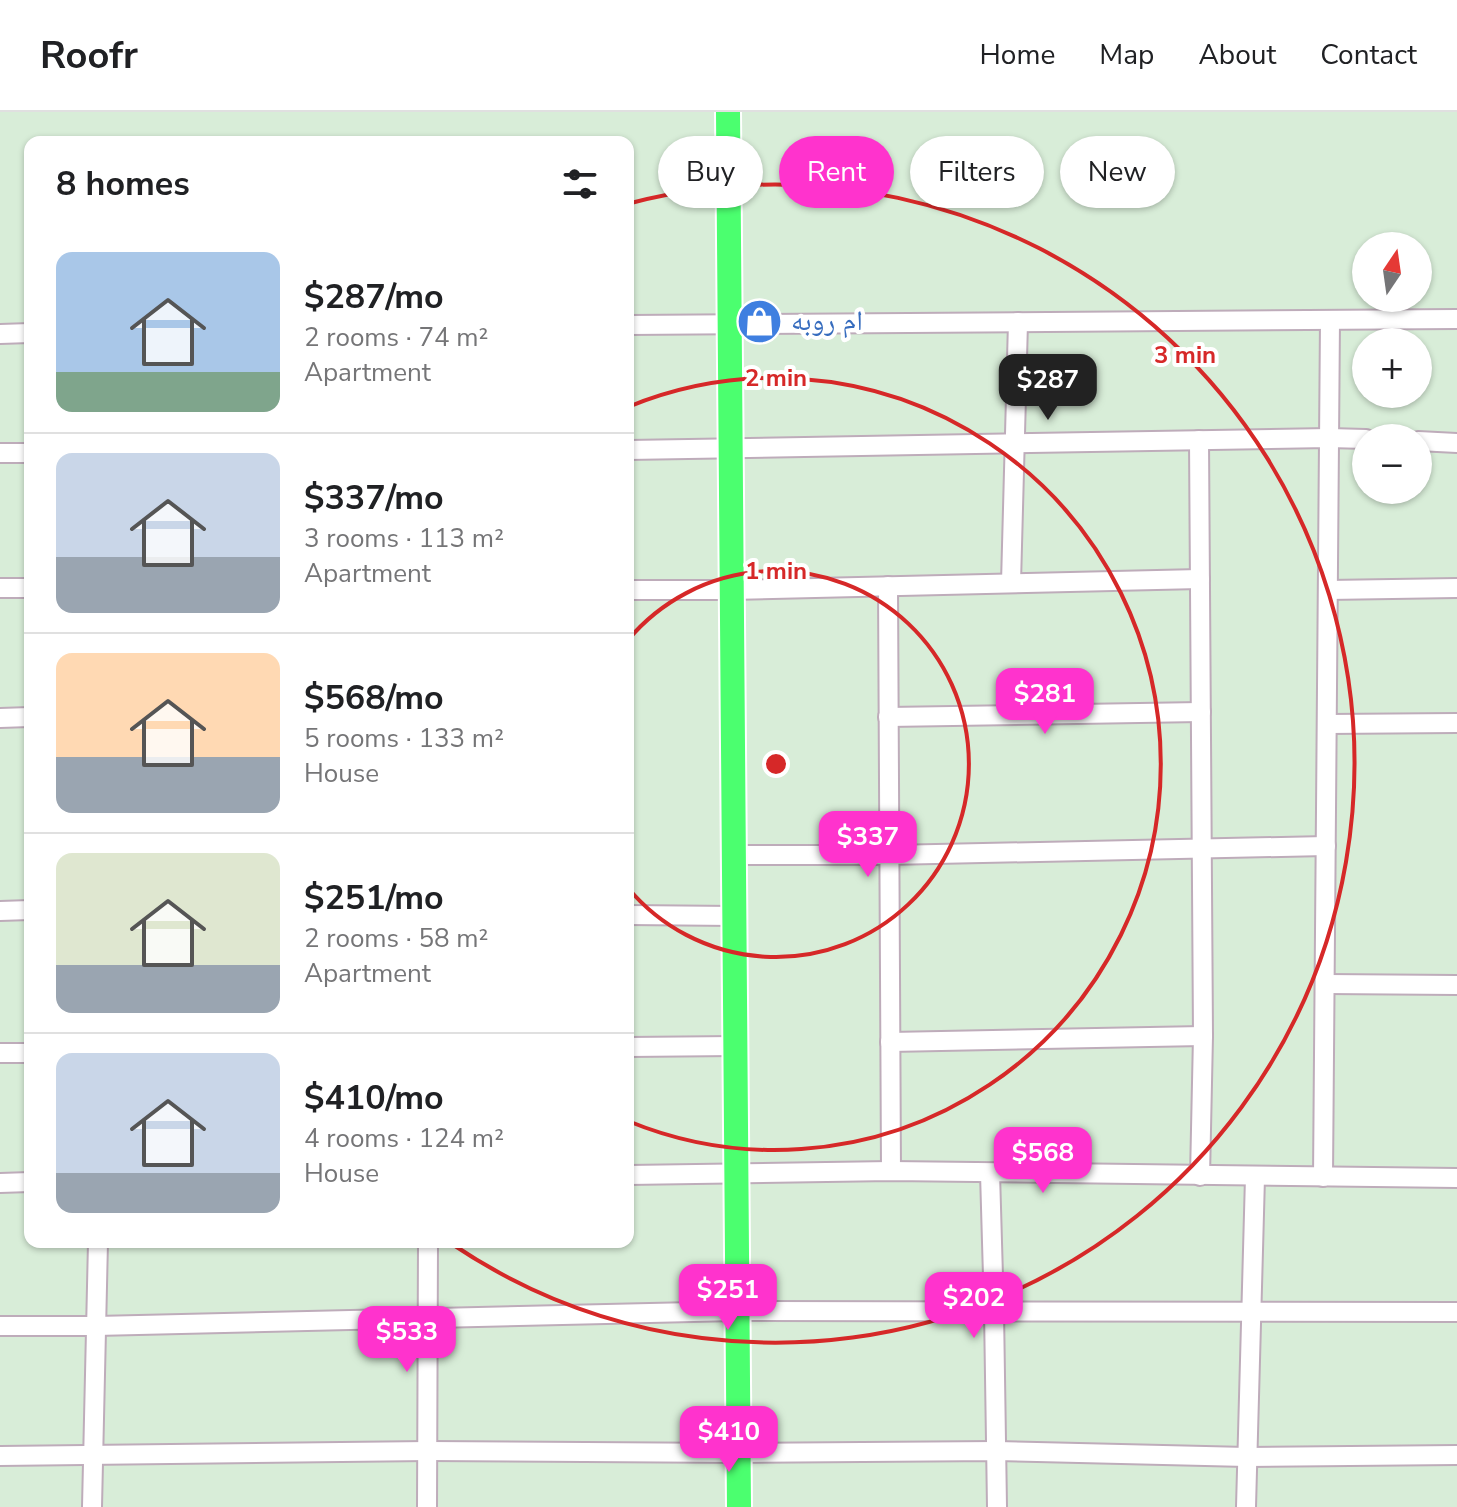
<!DOCTYPE html>
<html lang="en">
<head>
<meta charset="utf-8">
<style>
	:root { --surface:#fff; --page:#f2f2f2; --text:#202124; --muted:#757577; --line:#e0e0e0; --accent:#ff33cd }
	body { margin:0; font-family:"Nunito Sans","Noto Naskh Arabic",sans-serif; background:var(--page); color:var(--text); height:100vh; display:flex; flex-direction:column; font-size:30px; white-space:nowrap }
	* { box-sizing:border-box; margin:0 }
	p { font-size:26px; color:var(--muted) }
	.icon { flex:none; width:44px; height:44px; fill:none; stroke:currentColor; stroke-width:2; stroke-linecap:round; stroke-linejoin:round }
	.map { position:relative; flex:1; overflow:hidden }
	.panel { position:absolute; left:24px; top:24px; width:610px; height:1112px; display:flex; flex-direction:column; background:var(--surface); border-radius:16px; box-shadow:0 2px 6px #0004 }
	.panel>* { flex:none }
	.hud { position:absolute; left:658px; top:24px; width:678px; height:72px; display:flex; gap:16px }
	.needle { width:52px; rotate:13deg }
	.buttons { position:absolute; left:1352px; top:120px; display:grid; gap:16px }
	.buttons a { display:grid; place-items:center; width:80px; height:80px; border-radius:50%; background:var(--surface); box-shadow:0 2px 6px #0004; font-size:40px }
	.price { position:absolute; translate:-50% -68px; padding:0 18px; border-radius:16px; background:var(--accent); color:#fff; font-size:26px; line-height:52px; filter:drop-shadow(0 2px 4px #0008) }
	.price::after { content:''; position:absolute; left:50%; top:48px; width:24px; height:18px; margin-left:-12px; background:inherit; clip-path:polygon(0 0,100% 0,50% 100%) }
	.price.selected { background:#222; color:#fff }
	ul { padding:0; list-style:none }
	li { display:flex; align-items:center; gap:24px; height:200px; padding:0 32px }
	li+li { border-top:2px solid var(--line) }
	li span { display:grid; place-items:center; flex:none; width:224px; height:160px; border-radius:16px; color:#555 }
	li>.icon { margin-inline-start:auto }
	span .icon { width:96px; height:96px; fill:#fffc; stroke-width:1 }
	li b { font-size:34px }
	h2 { display:flex; justify-content:space-between; align-items:center; height:96px; padding:0 32px; font-size:34px }
	.pill { padding:0 28px; border-radius:36px; background:var(--surface); box-shadow:0 2px 6px #0004; font-size:28px; line-height:72px }
	.pill.selected { background:var(--accent); color:#fff }
	header { display:flex; align-items:center; gap:48px; box-sizing:border-box; height:112px; padding:0 40px; background:var(--surface); border-bottom:2px solid var(--line) }
	header strong { font-size:38px }
	nav { display:flex; gap:44px; margin-inline-start:auto; font-size:28px }
	.map>svg:first-child { display:block }
</style>
</head>
<body>
<header>
<strong>Roofr</strong>
<nav><a>Home</a><a>Map</a><a>About</a><a>Contact</a></nav>
</header>
<div class="map">
<svg width="1457" height="1395" viewBox="0 0 1457 1395">
	<rect width="100%" height="100%" fill="#d8edd8"/>
	<g fill="none" stroke-linecap="round" stroke-linejoin="round">
		<defs>
			<g id="minor">
				<path d="M 628,213 L 1457,207"/>
				<path d="M 0,222 L 30,221"/>
				<path d="M 1199,328 L 1203,924 L 1200,1064"/>
				<path d="M 1418,329 L 1457,331"/>
				<path d="M 628,338 L 1329,326 L 1366,327"/>
				<path d="M 0,341 L 30,341"/>
				<path d="M 1011,471 L 1018,210"/>
				<path d="M 888,474 L 891,1059"/>
				<path d="M 0,476 L 30,476"/>
				<path d="M 628,478 L 732,478 L 1200,467"/>
				<path d="M 1328,478 L 1457,476"/>
				<path d="M 888,605 L 1201,600"/>
				<path d="M 0,606 L 30,605"/>
				<path d="M 1327,612 L 1457,611"/>
				<path d="M 734,743 L 889,743 L 1326,734"/>
				<path d="M 0,799 L 30,798"/>
				<path d="M 628,803 L 734,804"/>
				<path d="M 1325,872 L 1457,873"/>
				<path d="M 890,930 L 1203,924"/>
				<path d="M 628,935 L 735,934"/>
				<path d="M 0,941 L 30,941"/>
				<path d="M 990,1061 L 994,1199 L 997,1395"/>
				<path d="M 628,1063 L 891,1059 L 1457,1066"/>
				<path d="M 1323,1065 L 1330,208"/>
				<path d="M 0,1071 L 30,1070"/>
				<path d="M 0,1214 L 96,1214 L 737,1199 L 1457,1200"/>
				<path d="M 0,1344 L 428,1339 L 738,1341 L 997,1339 L 1247,1345 L 1457,1343"/>
				<path d="M 92,1395 L 98,1130"/>
				<path d="M 427,1395 L 428,1130"/>
				<path d="M 1246,1395 L 1255,1065"/>
			</g>
			<path id="major" d="M 728,0 L 739,1395"/>
		</defs>
		<!-- minor casing -->
		<use href="#minor" stroke="#beacba" stroke-width="22"/>
		<!-- major casing -->
		<use href="#major" stroke="#fff" stroke-width="28"/>
		<!-- minor -->
		<use href="#minor" stroke="#fff" stroke-width="18"/>
		<!-- major -->
		<use href="#major" stroke="#4bff6f" stroke-width="24"/>
	</g>
	<!-- distance rings -->
	<g fill="none" stroke="#d62828" stroke-width="4">
		<path d="M628 528A193 193 0 1 1 628 776"/>
		<path d="M628 295A386 386 0 1 1 628 1009"/>
		<path d="M631 91A579 579 0 1 1 452 1132"/>
	</g>
	<!-- icons -->
	<defs>
		<symbol id="shop-disc" viewBox="-11 -11 22 22"><circle r="9.5" fill="#3f7fe0" stroke="#fff"/><path d="M-5-2.5h2.3a2.7 3.5 0 0 1 5.4 0H5L5.5 6h-11ZM-1.5-2.5h3a1.5 2.3 0 0 0-3 0Z" fill="#fff"/></symbol>
	</defs>
	<g fill-rule="evenodd">
		<use href="#shop-disc" x="734" y="184" width="51" height="51"/>
	</g>
	<g text-anchor="middle" dominant-baseline="central" stroke-width="8" stroke-linejoin="round" paint-order="stroke">
		<!-- shop labels -->
		<g font-size="28" fill="#366cbe" stroke="#fff" text-anchor="start">
			<text x="791" y="209">ام روبه</text>
		</g>
	</g>
	<circle cx="776" cy="652" r="12" fill="#d62828" stroke="#fff" stroke-width="4"/>
	<g font-size="24" text-anchor="middle" font-weight="bold" fill="#d62828" stroke="#fff" stroke-width="8" stroke-linejoin="round" paint-order="stroke">
		<text x="1185" y="251">3 min</text>
		<text x="776" y="274">2 min</text>
		<text x="776" y="467">1 min</text>
	</g>
</svg>
<div class="buttons">
<a><svg class="needle" viewBox="-14 -14 28 28"><path d="M0-13l5 13h-10z" fill="#e53935"/><path d="M0 13l5-13h-10z" fill="#757577"/></svg></a>
<a>+</a>
<a>−</a>
</div>
<b class="price selected" style="left:1048px;top:310px">$287</b>
<b class="price" style="left:1045px;top:624px">$281</b>
<b class="price" style="left:868px;top:767px">$337</b>
<b class="price" style="left:1043px;top:1083px">$568</b>
<b class="price" style="left:728px;top:1220px">$251</b>
<b class="price" style="left:974px;top:1228px">$202</b>
<b class="price" style="left:407px;top:1262px">$533</b>
<b class="price" style="left:729px;top:1362px">$410</b>
<div class="hud">
<a class="pill">Buy</a>
<a class="pill selected">Rent</a>
<a class="pill">Filters</a>
<a class="pill">New</a>
</div>
<section class="panel">
<h2>8 homes<svg class="icon" aria-label="filters" viewBox="0 0 24 24"><path d="M4 7h16M4 17h16"/><circle cx="9" cy="7" r="2"/><circle cx="15" cy="17" r="2"/></svg></h2>
<ul>
<li><span style="background:linear-gradient(#a9c7e8 75%,#7fa58c 0)"><svg class="icon" aria-label="home" viewBox="0 0 24 24"><path d="M3 11l9-7 9 7M6 9v11h12V9"/></svg></span><div><b>$287/mo</b><p>2 rooms · 74 m²</p><p>Apartment</p></div></li>
<li><span style="background:linear-gradient(#c9d6e8 65%,#9aa5b1 0)"><svg class="icon" aria-label="home" viewBox="0 0 24 24"><path d="M3 11l9-7 9 7M6 9v11h12V9"/></svg></span><div><b>$337/mo</b><p>3 rooms · 113 m²</p><p>Apartment</p></div></li>
<li><span style="background:linear-gradient(#ffd9b3 65%,#9aa5b1 0)"><svg class="icon" aria-label="home" viewBox="0 0 24 24"><path d="M3 11l9-7 9 7M6 9v11h12V9"/></svg></span><div><b>$568/mo</b><p>5 rooms · 133 m²</p><p>House</p></div></li>
<li><span style="background:linear-gradient(#dfe7d0 70%,#9aa5b1 0)"><svg class="icon" aria-label="home" viewBox="0 0 24 24"><path d="M3 11l9-7 9 7M6 9v11h12V9"/></svg></span><div><b>$251/mo</b><p>2 rooms · 58 m²</p><p>Apartment</p></div></li>
<li><span style="background:linear-gradient(#c9d6e8 75%,#9aa5b1 0)"><svg class="icon" aria-label="home" viewBox="0 0 24 24"><path d="M3 11l9-7 9 7M6 9v11h12V9"/></svg></span><div><b>$410/mo</b><p>4 rooms · 124 m²</p><p>House</p></div></li>
</ul>
</section>
</div>
</body>
</html>
